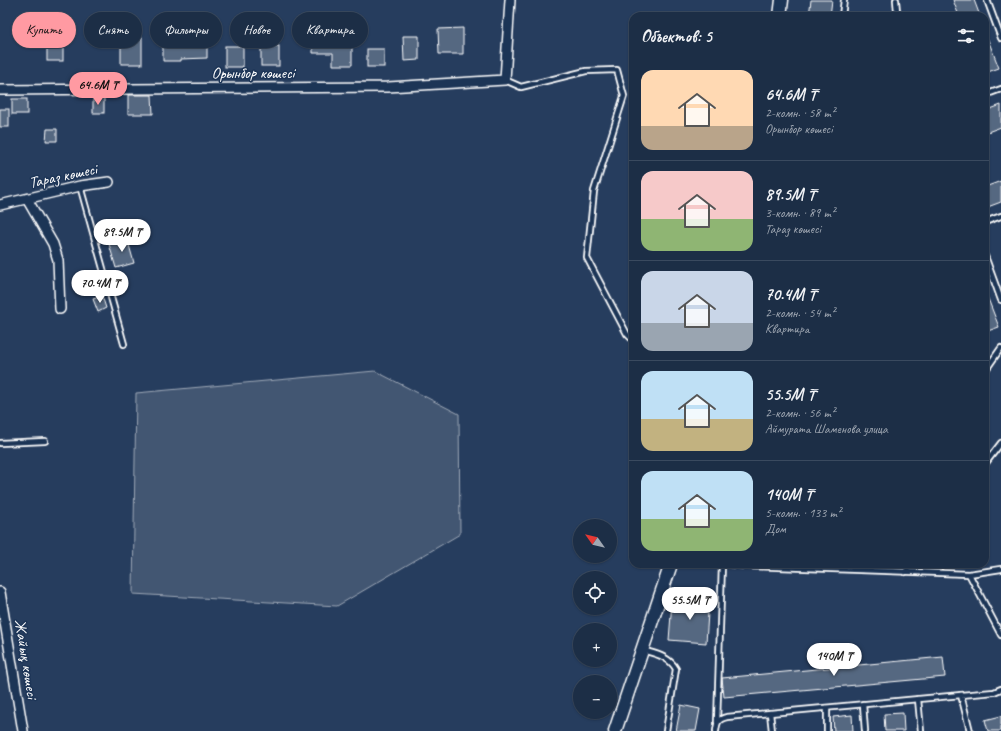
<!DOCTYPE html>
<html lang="ru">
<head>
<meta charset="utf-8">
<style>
	:root { --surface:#1c2e46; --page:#25364d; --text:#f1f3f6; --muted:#a0a8b3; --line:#3a4a5f; --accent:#ff9aa2 }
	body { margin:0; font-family:Caveat,sans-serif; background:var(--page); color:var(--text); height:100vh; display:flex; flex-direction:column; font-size:15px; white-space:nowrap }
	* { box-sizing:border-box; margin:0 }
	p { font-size:13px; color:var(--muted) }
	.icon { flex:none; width:22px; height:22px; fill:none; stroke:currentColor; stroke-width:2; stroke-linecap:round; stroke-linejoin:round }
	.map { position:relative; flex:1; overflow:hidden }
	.details { position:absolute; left:629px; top:12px; width:360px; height:556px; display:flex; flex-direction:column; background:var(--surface); border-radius:12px; box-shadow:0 1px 3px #0004,0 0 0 1px var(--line) }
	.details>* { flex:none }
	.hud { position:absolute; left:12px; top:12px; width:380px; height:36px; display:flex; gap:8px }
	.needle { width:26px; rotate:304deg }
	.tools { position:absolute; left:573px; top:519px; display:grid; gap:8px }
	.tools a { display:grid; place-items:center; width:44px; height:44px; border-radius:50%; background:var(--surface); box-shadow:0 1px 3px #0004,0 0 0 1px var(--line); font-size:20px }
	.price { position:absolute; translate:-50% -34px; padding:0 9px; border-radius:14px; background:#fff; color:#222; font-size:13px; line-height:26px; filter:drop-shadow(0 1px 2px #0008) }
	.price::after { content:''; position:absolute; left:50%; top:24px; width:12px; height:9px; margin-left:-6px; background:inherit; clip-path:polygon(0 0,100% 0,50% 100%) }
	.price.active { background:var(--accent); color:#111 }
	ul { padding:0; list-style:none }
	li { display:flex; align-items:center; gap:12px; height:100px; padding:0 12px }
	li+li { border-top:1px solid var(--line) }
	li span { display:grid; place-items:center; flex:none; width:112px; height:80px; border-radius:12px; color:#555 }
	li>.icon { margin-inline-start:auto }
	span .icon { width:48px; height:48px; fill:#fffc; stroke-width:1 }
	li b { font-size:17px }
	h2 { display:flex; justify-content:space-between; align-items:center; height:48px; padding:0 12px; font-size:17px }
	.tag { padding:0 14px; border-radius:18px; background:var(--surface); box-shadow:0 1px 3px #0004,0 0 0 1px var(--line); font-size:14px; line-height:36px }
	.tag.active { background:var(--accent); color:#111 }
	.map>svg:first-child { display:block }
</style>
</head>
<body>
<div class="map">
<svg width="1001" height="731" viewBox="0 0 1001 731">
	<rect width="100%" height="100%" fill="#263d5e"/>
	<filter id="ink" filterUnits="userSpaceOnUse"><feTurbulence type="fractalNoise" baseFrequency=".025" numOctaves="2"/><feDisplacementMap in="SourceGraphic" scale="8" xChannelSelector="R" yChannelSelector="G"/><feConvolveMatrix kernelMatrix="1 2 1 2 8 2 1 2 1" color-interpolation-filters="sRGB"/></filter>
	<g filter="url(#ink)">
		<!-- green -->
		<path fill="#425672" stroke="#a0aab8" d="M 375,371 L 459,414 L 460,534 L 337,606 L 133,594 L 136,393 Z"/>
		<!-- building -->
		<g fill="#556781" stroke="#fff">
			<path d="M 811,0 L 832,0 L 830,16 L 809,16 Z"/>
			<path d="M 953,0 L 974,0 L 980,16 L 959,16 Z"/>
			<path d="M 463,28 L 463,54 L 439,54 L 438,29 Z"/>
			<path d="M 985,32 L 999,68 L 985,73 Z"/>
			<path d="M 313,34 L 329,34 L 329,45 L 352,44 L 352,65 L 333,65 L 333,53 L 313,53 Z"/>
			<path d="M 403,36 L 419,36 L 419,60 L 404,61 Z"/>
			<rect x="121" y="37" width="21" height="27"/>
			<path d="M 190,37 L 207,37 L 207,58 L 181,59 L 181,61 L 163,61 L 163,38 L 190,38 Z"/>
			<rect x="47" y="38" width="16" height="23"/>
			<rect x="225" y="46" width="18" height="21"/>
			<rect x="261" y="46" width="18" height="20"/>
			<rect x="367" y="49" width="17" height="18"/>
			<path d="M 128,95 L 152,95 L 153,114 L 128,114 Z"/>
			<rect x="93" y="98" width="11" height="15"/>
			<rect x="12" y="99" width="15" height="15"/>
			<path d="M 1001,105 L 1001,127 L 985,133 L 985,111 Z"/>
			<rect x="0" y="109" width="9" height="18"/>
			<path d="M 47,129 L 57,129 L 57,141 L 46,141 Z"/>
			<path d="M 1001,181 L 1001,202 L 985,208 L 985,187 Z"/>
			<path d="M 127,238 L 134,263 L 116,268 L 109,244 Z"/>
			<path d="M 985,291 L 999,327 L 985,332 Z"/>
			<path d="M 102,296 L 106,308 L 98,312 L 93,299 Z"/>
			<path d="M 697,597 L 709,598 L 706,643 L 669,640 L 672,602 L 696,604 Z"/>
			<path d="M 943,657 L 945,677 L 724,697 L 722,678 Z"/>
			<path d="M 681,705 L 700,709 L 696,731 L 676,731 Z"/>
			<path d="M 903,713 L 904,731 L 885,731 L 884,714 Z"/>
			<path d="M 852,715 L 853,731 L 834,731 L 833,717 Z"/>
			<path d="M 1001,716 L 1001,731 L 988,731 L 985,720 Z"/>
		</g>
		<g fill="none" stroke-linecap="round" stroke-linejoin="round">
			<defs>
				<g id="lane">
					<path d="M 896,0 L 897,11 L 899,16"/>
					<path d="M 987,0 L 1001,38"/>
					<path d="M 842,16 L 844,0"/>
					<path d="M 505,80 L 521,87 L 586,71 L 617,70 L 624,96 L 594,191 L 587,258 L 627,334 L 633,340"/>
					<path d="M 985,95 L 1001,89"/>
					<path d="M 80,186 L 124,344"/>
					<path d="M 985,222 L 1001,216"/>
					<path d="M 985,256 L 1001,300"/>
					<path d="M 985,371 L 1001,348"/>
					<path d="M 0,443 L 45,441"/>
					<path d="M 985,464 L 1001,443"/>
					<path d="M 728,564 L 747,566 L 969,574 L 1001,569"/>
					<path d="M 905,572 L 911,564"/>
					<path d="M 969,574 L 1001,635"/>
					<path d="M 642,650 C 655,654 669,656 676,669 L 666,731"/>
					<path d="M 918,699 L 921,731"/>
					<path d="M 863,704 L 865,731"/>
					<path d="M 827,708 L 827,731"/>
					<path d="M 770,713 L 772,731"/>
					<path d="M 717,722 L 722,564"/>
					<path d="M 716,731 C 717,722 718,719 727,717 L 961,695"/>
					<path d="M 970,731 L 961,695 L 994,692 L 1001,689"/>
				</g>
				<g id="street">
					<path d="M 0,90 L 388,87 L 505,80 L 510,0"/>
					<path d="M 27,199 L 53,244 L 58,260 L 60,309"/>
					<path d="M 0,205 L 80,186 L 109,182"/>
					<path d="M 0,592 L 23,731"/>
				</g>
				<g id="secondary">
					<path d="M 780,16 L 782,0"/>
					<path d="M 615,731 L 671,564"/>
				</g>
			</defs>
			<!-- lane casing -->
			<use href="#lane" stroke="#fff" stroke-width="8"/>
			<!-- street casing -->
			<use href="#street" stroke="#fff" stroke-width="12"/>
			<!-- secondary casing -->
			<use href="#secondary" stroke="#fff" stroke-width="15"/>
			<!-- lane -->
			<use href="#lane" stroke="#1d3557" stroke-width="4.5"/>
			<!-- street -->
			<use href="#street" stroke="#1d3557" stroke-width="9"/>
			<!-- secondary -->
			<use href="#secondary" stroke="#1d3557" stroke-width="12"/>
		</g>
	</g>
	<g text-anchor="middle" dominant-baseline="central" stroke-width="3" stroke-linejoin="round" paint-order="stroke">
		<!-- street labels -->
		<g font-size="16" fill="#fff" stroke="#1d3557">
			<text x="253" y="73">Орынбор көшесі</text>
			<text transform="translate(63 176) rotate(-12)">Тараз көшесі</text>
			<text transform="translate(26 659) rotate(81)">Жайық көшесі</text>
		</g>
	</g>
</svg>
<div class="tools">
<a><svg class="needle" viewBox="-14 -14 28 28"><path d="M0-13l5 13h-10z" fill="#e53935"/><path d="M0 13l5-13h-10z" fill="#a0a8b3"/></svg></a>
<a><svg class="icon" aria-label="locate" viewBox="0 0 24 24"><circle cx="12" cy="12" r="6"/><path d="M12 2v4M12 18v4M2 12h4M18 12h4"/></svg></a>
<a>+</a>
<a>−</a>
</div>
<b class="price active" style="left:98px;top:106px">64.6M ₸</b>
<b class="price" style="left:122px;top:253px">89.5M ₸</b>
<b class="price" style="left:100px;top:304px">70.4M ₸</b>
<b class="price" style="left:690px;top:621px">55.5M ₸</b>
<b class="price" style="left:834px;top:677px">140M ₸</b>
<div class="hud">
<a class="tag active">Купить</a>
<a class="tag">Снять</a>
<a class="tag">Фильтры</a>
<a class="tag">Новое</a>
<a class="tag">Квартира</a>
</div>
<section class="details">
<h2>Объектов: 5<svg class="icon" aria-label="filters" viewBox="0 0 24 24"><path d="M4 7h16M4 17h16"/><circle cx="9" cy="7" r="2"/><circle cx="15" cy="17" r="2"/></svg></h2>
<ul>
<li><span style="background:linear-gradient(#ffd9b3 70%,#b9a48a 0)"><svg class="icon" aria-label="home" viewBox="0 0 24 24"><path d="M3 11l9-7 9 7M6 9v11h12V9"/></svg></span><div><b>64.6M ₸</b><p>2-комн. · 58 m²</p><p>Орынбор көшесі</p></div></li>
<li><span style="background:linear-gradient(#f6c9c9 60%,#8fb573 0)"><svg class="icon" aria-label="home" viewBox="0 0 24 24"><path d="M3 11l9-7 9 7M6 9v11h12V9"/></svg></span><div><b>89.5M ₸</b><p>3-комн. · 89 m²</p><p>Тараз көшесі</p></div></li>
<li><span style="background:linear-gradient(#c9d6e8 65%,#9aa5b1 0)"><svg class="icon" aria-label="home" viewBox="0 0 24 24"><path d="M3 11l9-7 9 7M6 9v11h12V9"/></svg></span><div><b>70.4M ₸</b><p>2-комн. · 54 m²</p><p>Квартира</p></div></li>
<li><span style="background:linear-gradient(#bfe0f5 60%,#c2b280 0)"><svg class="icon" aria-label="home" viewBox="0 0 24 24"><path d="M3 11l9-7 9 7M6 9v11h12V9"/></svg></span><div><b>55.5M ₸</b><p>2-комн. · 56 m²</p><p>Аймурата Шаменова улица</p></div></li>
<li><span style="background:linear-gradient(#bfe0f5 60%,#8fb573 0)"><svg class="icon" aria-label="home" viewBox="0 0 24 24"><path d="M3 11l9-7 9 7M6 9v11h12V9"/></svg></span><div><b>140M ₸</b><p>5-комн. · 133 m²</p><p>Дом</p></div></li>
</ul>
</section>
</div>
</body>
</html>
